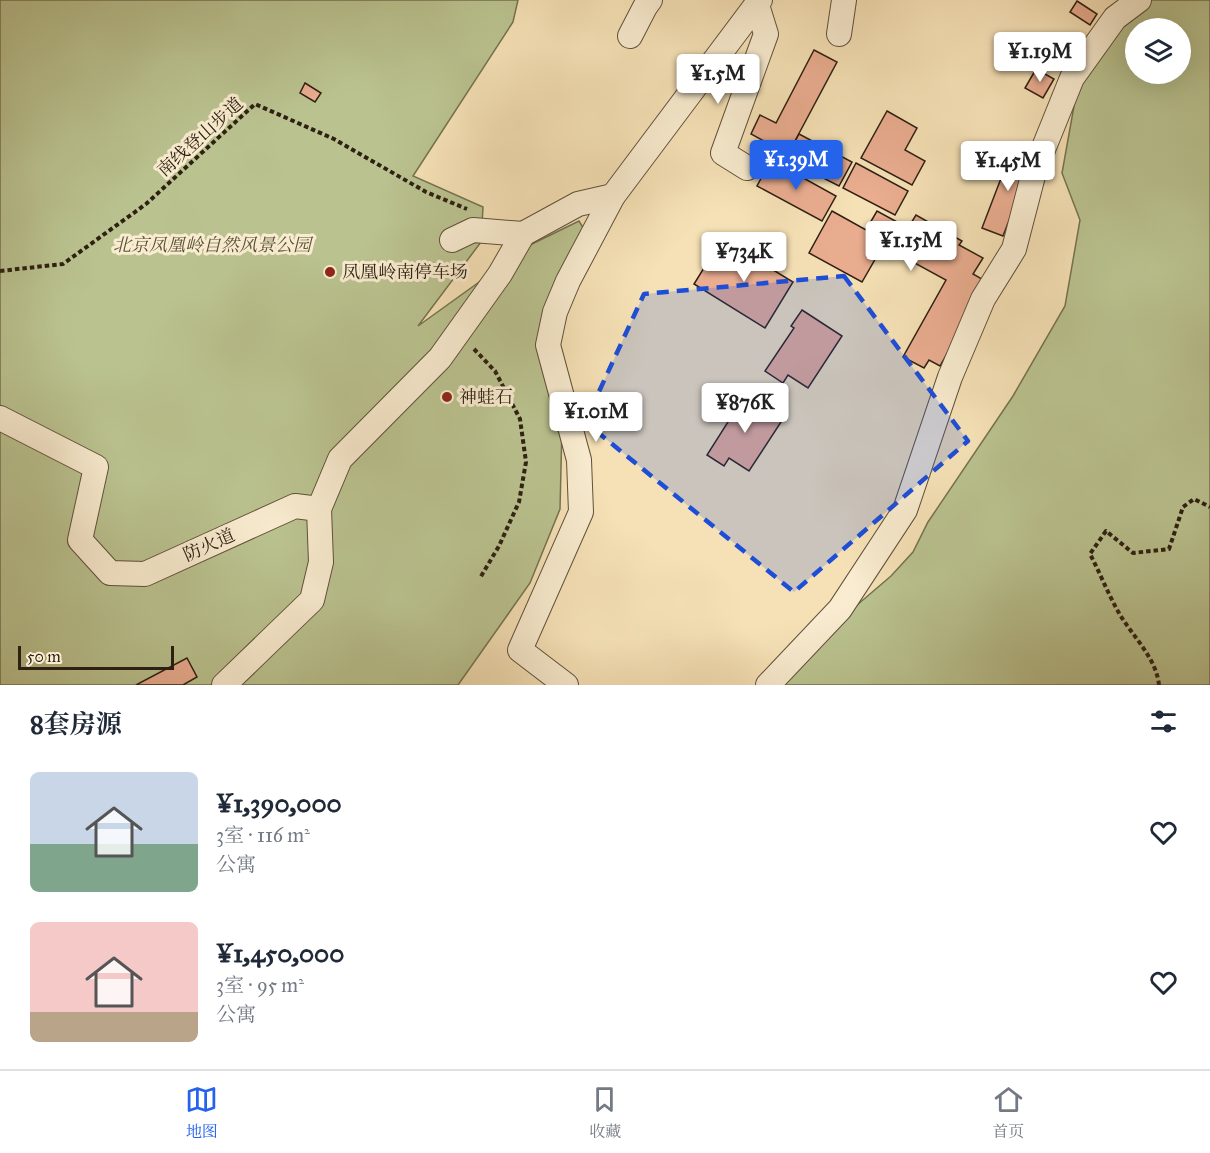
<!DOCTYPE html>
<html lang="zh">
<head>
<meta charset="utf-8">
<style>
	:root { --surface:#fff; --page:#f6f6f7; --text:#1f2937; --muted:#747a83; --line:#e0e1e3; --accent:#2563eb }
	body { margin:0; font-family:"IM FELL Great Primer","Noto Serif SC",serif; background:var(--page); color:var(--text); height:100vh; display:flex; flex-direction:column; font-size:22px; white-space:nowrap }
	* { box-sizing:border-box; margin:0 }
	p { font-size:20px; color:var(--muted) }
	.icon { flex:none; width:33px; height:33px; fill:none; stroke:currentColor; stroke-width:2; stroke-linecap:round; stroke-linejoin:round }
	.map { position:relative; height:685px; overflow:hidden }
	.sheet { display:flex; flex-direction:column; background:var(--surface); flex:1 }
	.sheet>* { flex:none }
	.tools { position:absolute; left:1125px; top:18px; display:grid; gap:12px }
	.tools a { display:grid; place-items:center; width:66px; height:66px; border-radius:50%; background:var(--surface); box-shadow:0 6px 24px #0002; font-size:30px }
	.scale { position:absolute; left:18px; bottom:15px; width:156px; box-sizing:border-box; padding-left:6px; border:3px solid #2e2012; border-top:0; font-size:16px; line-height:21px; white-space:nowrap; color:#2e2012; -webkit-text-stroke:4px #f9ecd0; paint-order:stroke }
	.price { position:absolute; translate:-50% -51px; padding:0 14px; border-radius:6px; background:#fff; color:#222; font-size:20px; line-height:39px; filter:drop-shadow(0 2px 3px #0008) }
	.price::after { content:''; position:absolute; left:50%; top:36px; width:18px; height:14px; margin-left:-9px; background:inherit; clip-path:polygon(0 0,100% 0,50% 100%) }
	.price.on { background:var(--accent); color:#fff }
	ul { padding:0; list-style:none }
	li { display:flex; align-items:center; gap:18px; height:150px; padding:0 30px }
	li span { display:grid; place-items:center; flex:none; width:168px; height:120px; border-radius:9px; color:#555 }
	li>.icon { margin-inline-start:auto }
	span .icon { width:72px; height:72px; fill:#fffc; stroke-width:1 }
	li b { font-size:26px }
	h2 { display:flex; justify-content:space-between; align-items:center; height:72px; padding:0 30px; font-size:26px }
	.menu { display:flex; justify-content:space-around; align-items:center; height:84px; border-top:2px solid var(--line); background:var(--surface); font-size:16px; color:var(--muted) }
	.menu a { display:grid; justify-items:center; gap:3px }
	.menu .on { color:var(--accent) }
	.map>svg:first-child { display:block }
</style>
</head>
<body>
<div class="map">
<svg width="1210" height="685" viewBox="0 0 1210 685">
	<rect width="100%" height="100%" fill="#f6e1b6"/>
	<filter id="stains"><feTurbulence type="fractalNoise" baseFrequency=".00333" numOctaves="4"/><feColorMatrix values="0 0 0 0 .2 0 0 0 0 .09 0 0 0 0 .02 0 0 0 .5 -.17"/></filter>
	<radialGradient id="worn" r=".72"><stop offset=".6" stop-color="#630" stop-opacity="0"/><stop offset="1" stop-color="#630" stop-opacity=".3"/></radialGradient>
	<!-- green -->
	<g fill="#bac390" stroke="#747251" stroke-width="1.5" fill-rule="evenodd">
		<path d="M 0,0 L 518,0 L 513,22 L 413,176 L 483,207 L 481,242 L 418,326 L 532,244 L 579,221 L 587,234 L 545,344 L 562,427 L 560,509 L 530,583 L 458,685 L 0,685 Z"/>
		<path d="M 1143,0 L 1210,0 L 1210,685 L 779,685 L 836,623 L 891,576 L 913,552 L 928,522 L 1013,396 L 1065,306 L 1080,220 L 1062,173 L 1076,95 L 1103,40 ZM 1136,28 L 1180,28 L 1180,74 L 1136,74 Z"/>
	</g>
	<!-- building -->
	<g fill="#eaad90" stroke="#2e2012" stroke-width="1.5">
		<path d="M 1077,1 L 1097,14 L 1090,25 L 1070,12 Z"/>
		<path d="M 814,50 L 837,62 L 788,154 L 751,134 L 760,115 L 776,123 Z"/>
		<path d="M 1036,69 L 1054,79 L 1043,98 L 1025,88 Z"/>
		<path d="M 305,83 L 321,93 L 315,102 L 300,93 Z"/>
		<path d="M 887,111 L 917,128 L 905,150 L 925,161 L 912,185 L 861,158 Z"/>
		<path d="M 799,134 L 852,162 L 839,186 L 786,159 Z"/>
		<path d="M 1013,147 L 1034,156 L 1003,236 L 982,228 Z"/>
		<path d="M 771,160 L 836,196 L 822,221 L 757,186 Z"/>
		<path d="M 856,163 L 908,191 L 895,215 L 843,188 Z"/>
		<path d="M 832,211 L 866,230 L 877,211 L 908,228 L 916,215 L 962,241 L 959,245 L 983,258 L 973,274 L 987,282 L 940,366 L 929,360 L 924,368 L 903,357 L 946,280 L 878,243 L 872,253 L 877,256 L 862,282 L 809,253 Z"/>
		<path d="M 722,239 L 793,282 L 765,328 L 694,284 Z"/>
		<path d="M 802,310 L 842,336 L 808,388 L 788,375 L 783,383 L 765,371 L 794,328 L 791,326 Z"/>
		<path d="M 743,393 L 783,419 L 749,471 L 729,458 L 724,466 L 707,455 L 735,411 L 732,410 Z"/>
		<path d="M 187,658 L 197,677 L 183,685 L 136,685 Z"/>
	</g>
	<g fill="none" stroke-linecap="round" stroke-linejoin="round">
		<defs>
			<g id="minor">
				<path d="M 839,34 L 844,0"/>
				<path d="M 630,36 L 645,7 L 650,0"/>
				<path d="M 747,168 L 723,153 L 766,34 L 757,5"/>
				<path d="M 452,240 L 473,230 L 523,234"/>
				<path d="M 0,418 L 96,467 L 80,540 L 110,573 L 145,574 L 295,506 L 319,509"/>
				<path d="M 224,685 L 312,600 L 321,562 L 319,509 L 340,459 L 440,358 L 500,274 L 523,234 L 578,204 L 613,196 L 760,0"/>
				<path d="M 566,685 L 520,650 L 581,512 L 579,460 L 548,345 L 555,312 L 568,281 L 613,196"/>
				<path d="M 768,685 L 840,609 L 905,510 L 950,377 L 983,299 L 1014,249 L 1034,172 L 1072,78 L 1115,18 L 1139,0"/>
			</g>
		</defs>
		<!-- minor casing -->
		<use href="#minor" stroke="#60503b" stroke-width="26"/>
		<!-- path -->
		<g stroke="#2e2012" stroke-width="4" stroke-dasharray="4.5 3" stroke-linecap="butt">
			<path d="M 0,271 L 63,264 L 146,204 L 255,104 L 334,139 L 426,192 L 467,209"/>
			<path d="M 474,349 L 495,371 L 520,419 L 526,462 L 519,502 L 499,546 L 480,578"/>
			<path d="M 1159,685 C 1156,657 1132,636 1119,613 C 1108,594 1100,573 1090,554 L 1106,531 L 1133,553 L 1169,549 L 1183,507 L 1194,499 L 1210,507"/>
		</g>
		<!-- minor -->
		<use href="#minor" stroke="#f9ecd0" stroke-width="24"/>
	</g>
	<!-- marked area -->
	<path fill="#1d4ed8" fill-opacity="0.2" stroke="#1d4ed8" stroke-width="4.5" stroke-dasharray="12 8" stroke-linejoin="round" d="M 844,276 L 968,441 L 794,592 L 585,422 L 644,294 Z"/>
	<!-- markers -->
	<g fill="#8f2418" stroke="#f9ecd0" stroke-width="2">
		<circle cx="330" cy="272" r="6"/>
		<circle cx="447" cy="397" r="6"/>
	</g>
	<g text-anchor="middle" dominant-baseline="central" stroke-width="6" stroke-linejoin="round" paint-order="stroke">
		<!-- street labels -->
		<g font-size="18" fill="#2e2012" stroke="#f9ecd0">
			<text transform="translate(200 137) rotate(-42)">南线登山步道</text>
			<text transform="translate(209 545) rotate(-24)">防火道</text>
		</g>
		<!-- park labels -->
		<g font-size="18" font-style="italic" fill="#585138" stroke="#f9ecd0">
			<text x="212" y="245">北京凤凰岭自然风景公园</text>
		</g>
		<!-- poi labels -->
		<g font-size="18" fill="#2e2012" stroke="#f9ecd0" text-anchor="start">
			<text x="342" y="272">凤凰岭南停车场</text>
			<text x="459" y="397">神蛙石</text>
		</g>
	</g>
	<rect width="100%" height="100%" filter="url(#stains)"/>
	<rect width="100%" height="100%" fill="url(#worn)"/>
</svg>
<div class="tools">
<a><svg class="icon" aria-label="layers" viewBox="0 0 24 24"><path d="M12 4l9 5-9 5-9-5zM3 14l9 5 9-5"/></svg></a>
</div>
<div class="scale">50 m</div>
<b class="price" style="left:1040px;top:83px">¥1.19M</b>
<b class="price" style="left:718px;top:105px">¥1.5M</b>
<b class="price on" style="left:796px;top:191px">¥1.39M</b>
<b class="price" style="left:1008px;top:192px">¥1.45M</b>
<b class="price" style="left:911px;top:272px">¥1.15M</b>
<b class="price" style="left:744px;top:283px">¥734K</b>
<b class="price" style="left:745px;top:434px">¥876K</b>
<b class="price" style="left:596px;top:443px">¥1.01M</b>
</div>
<section class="sheet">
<h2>8套房源<svg class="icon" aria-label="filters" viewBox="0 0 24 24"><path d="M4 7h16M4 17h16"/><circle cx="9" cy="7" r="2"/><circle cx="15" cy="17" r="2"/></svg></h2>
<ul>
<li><span style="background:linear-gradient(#c9d6e8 60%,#7fa58c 0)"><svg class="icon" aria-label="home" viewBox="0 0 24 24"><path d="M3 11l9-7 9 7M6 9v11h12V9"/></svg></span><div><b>¥1,390,000</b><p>3室 · 116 m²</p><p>公寓</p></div><svg class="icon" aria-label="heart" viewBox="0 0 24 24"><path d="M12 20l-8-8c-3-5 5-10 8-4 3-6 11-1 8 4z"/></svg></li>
<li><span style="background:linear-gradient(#f6c9c9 75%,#b9a48a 0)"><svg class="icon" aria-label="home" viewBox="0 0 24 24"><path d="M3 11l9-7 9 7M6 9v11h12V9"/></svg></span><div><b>¥1,450,000</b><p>3室 · 95 m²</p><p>公寓</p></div><svg class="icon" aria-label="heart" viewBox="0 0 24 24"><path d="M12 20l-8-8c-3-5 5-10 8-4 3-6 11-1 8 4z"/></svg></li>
</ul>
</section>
<nav class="menu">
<a class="on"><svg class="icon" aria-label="map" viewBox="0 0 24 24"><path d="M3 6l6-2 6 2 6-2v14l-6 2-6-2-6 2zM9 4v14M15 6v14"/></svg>地图</a>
<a><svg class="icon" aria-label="saved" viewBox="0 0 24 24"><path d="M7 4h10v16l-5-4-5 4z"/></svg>收藏</a>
<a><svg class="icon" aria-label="home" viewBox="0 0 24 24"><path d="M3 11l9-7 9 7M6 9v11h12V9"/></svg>首页</a>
</nav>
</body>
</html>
